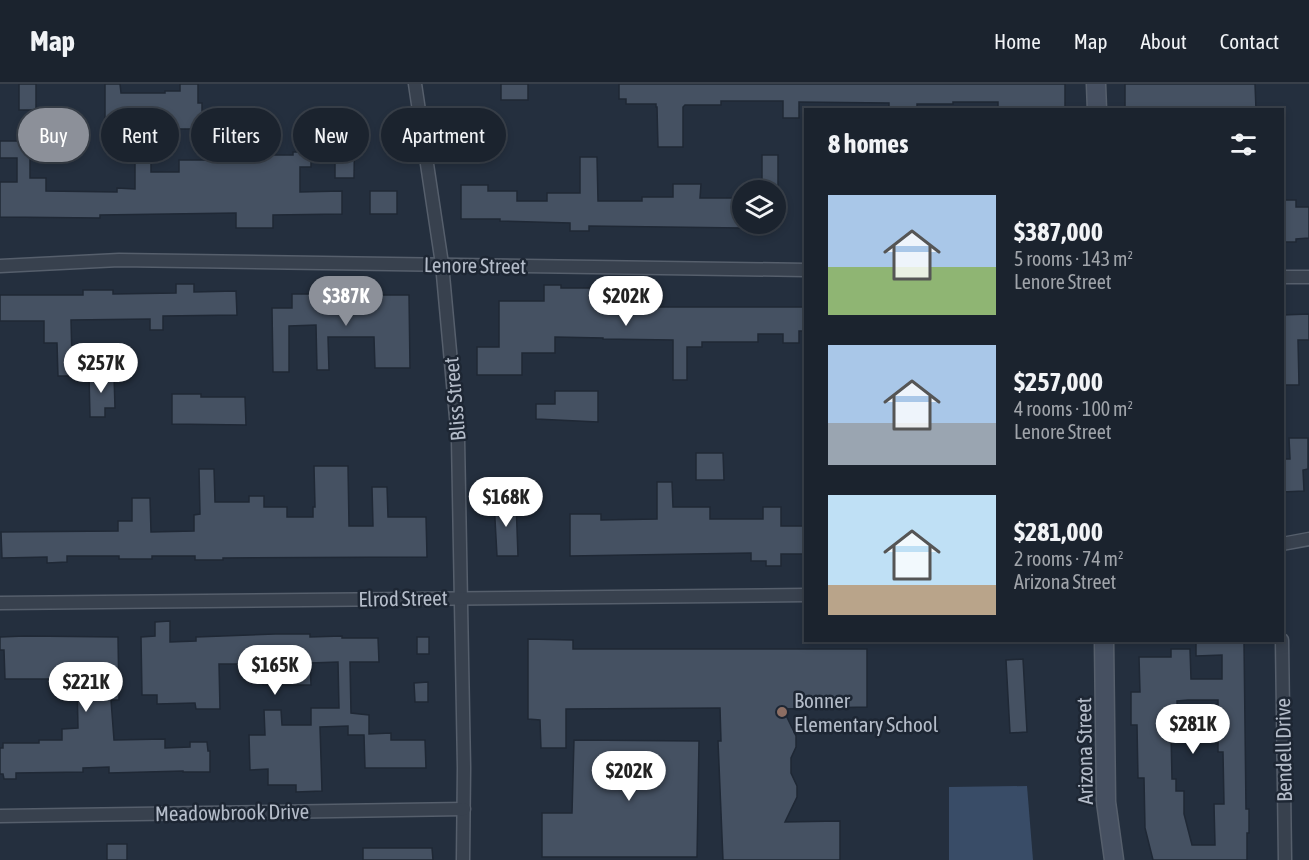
<!DOCTYPE html>
<html lang="en">
<head>
<meta charset="utf-8">
<style>
	:root { --surface:#1b232e; --page:#282f3a; --text:#f1f3f6; --muted:#a0a4aa; --line:#39404a; --accent:#8c9099 }
	body { margin:0; font-family:"Asap Condensed",sans-serif; background:var(--page); color:var(--text); height:100vh; display:flex; flex-direction:column; font-size:22px; white-space:nowrap }
	* { box-sizing:border-box; margin:0 }
	p { font-size:20px; color:var(--muted) }
	.icon { flex:none; width:33px; height:33px; fill:none; stroke:currentColor; stroke-width:2; stroke-linecap:round; stroke-linejoin:round }
	.map { position:relative; flex:1; overflow:hidden }
	.drawer { position:absolute; left:804px; top:24px; width:480px; height:534px; display:flex; flex-direction:column; background:var(--surface); border-radius:0px; box-shadow:0 3px 9px #0003,0 0 0 2px var(--line) }
	.drawer>* { flex:none }
	.top-card { position:absolute; left:18px; top:24px; width:570px; height:54px; display:flex; gap:12px }
	.buttons { position:absolute; left:732px; top:96px; display:grid; gap:12px }
	.buttons a { display:grid; place-items:center; width:54px; height:54px; border-radius:50%; background:var(--surface); box-shadow:0 3px 9px #0003,0 0 0 2px var(--line); font-size:30px }
	.price { position:absolute; translate:-50% -51px; padding:0 14px; border-radius:21px; background:#fff; color:#222; font-size:20px; line-height:39px; filter:drop-shadow(0 2px 3px #0008) }
	.price::after { content:''; position:absolute; left:50%; top:36px; width:18px; height:14px; margin-left:-9px; background:inherit; clip-path:polygon(0 0,100% 0,50% 100%) }
	.price.active { background:var(--accent); color:#fff }
	ul { padding:0; list-style:none }
	li { display:flex; align-items:center; gap:18px; height:150px; padding:0 24px }
	li span { display:grid; place-items:center; flex:none; width:168px; height:120px; border-radius:0px; color:#555 }
	li>.icon { margin-inline-start:auto }
	span .icon { width:72px; height:72px; fill:#fffc; stroke-width:1 }
	li b { font-size:26px }
	h2 { display:flex; justify-content:space-between; align-items:center; height:72px; padding:0 24px; font-size:26px }
	.pill { padding:0 21px; border-radius:27px; background:var(--surface); box-shadow:0 3px 9px #0003,0 0 0 2px var(--line); font-size:21px; line-height:54px }
	.pill.active { background:var(--accent); color:#fff }
	header { display:flex; align-items:center; gap:36px; box-sizing:border-box; height:84px; padding:0 30px; background:var(--surface); border-bottom:2px solid var(--line) }
	header strong { font-size:28px }
	nav { display:flex; gap:33px; margin-inline-start:auto; font-size:21px }
	.map>svg:first-child { display:block }
</style>
</head>
<body>
<header>
<strong>Map</strong>
<nav><a>Home</a><a>Map</a><a>About</a><a>Contact</a></nav>
</header>
<div class="map">
<svg width="1309" height="776" viewBox="0 0 1309 776">
	<rect width="100%" height="100%" fill="#242f3e"/>
	<!-- water -->
	<path fill="#394c67" d="M 1027,702 L 1033,776 L 949,776 L 949,703 Z"/>
	<!-- building -->
	<g fill="#455162" stroke="#1f2835" stroke-width="1.5" fill-rule="evenodd">
		<rect x="19" y="0" width="17" height="26"/>
		<path d="M 105,0 L 120,0 L 121,9 L 165,9 L 165,7 L 180,7 L 180,0 L 198,0 L 198,19 L 202,19 L 202,45 L 165,45 L 165,49 L 151,49 L 151,88 L 179,88 L 179,76 L 209,76 L 209,71 L 293,71 L 293,68 L 311,68 L 311,83 L 300,83 L 300,108 L 342,107 L 342,130 L 273,131 L 273,144 L 236,144 L 236,129 L 100,131 L 100,134 L 0,133 L 0,98 L 17,98 L 17,74 L 0,74 L 0,57 L 30,57 L 30,94 L 46,94 L 46,107 L 117,108 L 117,104 L 135,105 L 135,49 L 126,49 L 126,35 L 105,35 Z"/>
		<rect x="501" y="0" width="27" height="16"/>
		<path d="M 619,0 L 1065,0 L 1065,23 L 1026,23 L 1026,26 L 998,26 L 998,18 L 953,18 L 953,20 L 917,20 L 917,26 L 889,26 L 889,19 L 799,18 L 799,34 L 783,34 L 783,17 L 721,17 L 721,21 L 685,21 L 683,23 L 683,63 L 658,63 L 657,23 L 656,23 L 656,20 L 626,20 L 626,15 L 619,15 Z"/>
		<path d="M 1125,0 L 1255,0 L 1256,26 L 1125,26 Z"/>
		<path d="M 323,28 L 355,28 L 354,94 L 335,94 L 335,44 L 323,44 Z"/>
		<path d="M 762,71 L 778,71 L 778,107 L 762,106 Z"/>
		<path d="M 580,73 L 597,73 L 598,117 L 642,117 L 642,113 L 673,113 L 673,100 L 701,100 L 700,114 L 742,114 L 742,144 L 589,142 L 589,147 L 570,147 L 570,139 L 500,137 L 500,135 L 461,135 L 461,101 L 488,101 L 488,107 L 517,107 L 517,117 L 547,117 L 547,109 L 580,109 Z"/>
		<rect x="370" y="107" width="27" height="23"/>
		<path d="M 1282,116 L 1296,116 L 1296,123 L 1309,123 L 1309,154 L 1296,155 L 1296,158 L 1282,158 Z"/>
		<path d="M 176,200 L 194,200 L 194,208 L 236,207 L 237,231 L 163,232 L 163,246 L 150,246 L 150,235 L 71,236 L 72,277 L 79,277 L 80,292 L 58,292 L 57,259 L 44,259 L 44,237 L 0,237 L 0,211 L 83,211 L 83,206 L 113,206 L 113,210 L 176,209 Z"/>
		<path d="M 544,201 L 561,201 L 561,204 L 597,204 L 597,221 L 630,221 L 630,223 L 806,223 L 806,247 L 799,247 L 799,259 L 783,259 L 783,250 L 758,250 L 758,258 L 702,258 L 702,263 L 687,263 L 687,296 L 673,296 L 673,256 L 603,255 L 603,254 L 555,253 L 555,269 L 522,269 L 522,291 L 477,291 L 477,263 L 499,263 L 499,217 L 544,217 Z"/>
		<path d="M 292,210 L 315,210 L 315,215 L 382,215 L 381,211 L 409,211 L 410,284 L 375,284 L 374,253 L 328,253 L 329,286 L 317,286 L 316,241 L 289,242 L 289,288 L 273,288 L 272,224 L 292,224 Z"/>
		<path d="M 1309,230 L 1309,256 L 1298,256 L 1299,301 L 1282,301 L 1282,231 Z"/>
		<path d="M 89,291 L 114,291 L 115,324 L 105,324 L 105,333 L 90,333 Z"/>
		<path d="M 555,307 L 598,307 L 598,338 L 536,335 L 536,320 L 555,320 Z"/>
		<path d="M 172,310 L 201,310 L 201,313 L 245,313 L 246,341 L 172,340 Z"/>
		<path d="M 1289,354 L 1308,354 L 1308,385 L 1303,386 L 1304,407 L 1282,408 L 1282,375 L 1290,375 Z"/>
		<path d="M 696,369 L 723,369 L 724,396 L 696,396 Z"/>
		<path d="M 314,382 L 348,382 L 349,442 L 373,442 L 372,403 L 387,403 L 388,433 L 426,433 L 427,473 L 223,474 L 223,476 L 195,476 L 195,472 L 152,472 L 152,475 L 119,475 L 119,472 L 67,472 L 67,478 L 47,479 L 47,473 L 2,474 L 1,448 L 118,447 L 118,437 L 132,437 L 132,414 L 150,414 L 151,448 L 194,447 L 194,431 L 200,430 L 199,385 L 214,385 L 215,418 L 249,418 L 249,412 L 264,412 L 264,423 L 287,423 L 287,433 L 313,433 L 313,423 L 315,423 Z"/>
		<path d="M 657,398 L 672,398 L 673,423 L 710,423 L 710,435 L 763,435 L 763,423 L 781,423 L 781,442 L 806,442 L 804,470 L 781,470 L 781,482 L 766,482 L 766,477 L 751,477 L 751,469 L 570,472 L 570,430 L 601,430 L 601,436 L 657,435 Z"/>
		<path d="M 494,417 L 516,417 L 518,472 L 497,472 Z"/>
		<path d="M 170,537 L 170,558 L 196,557 L 196,553 L 275,550 L 310,550 L 310,553 L 342,552 L 342,554 L 378,554 L 379,578 L 350,578 L 351,629 L 369,631 L 369,650 L 391,649 L 391,656 L 425,656 L 426,684 L 365,684 L 364,651 L 348,651 L 348,642 L 320,643 L 322,707 L 296,708 L 296,701 L 268,701 L 268,685 L 250,686 L 249,651 L 265,651 L 264,626 L 281,626 L 282,641 L 311,641 L 311,624 L 339,624 L 338,578 L 310,579 L 311,601 L 263,601 L 263,580 L 219,580 L 220,625 L 196,625 L 195,619 L 157,620 L 157,611 L 142,611 L 141,553 L 155,552 L 155,538 Z"/>
		<path d="M 25,552 L 118,553 L 119,616 L 111,616 L 114,656 L 165,655 L 165,664 L 190,663 L 190,658 L 207,658 L 208,667 L 210,667 L 210,688 L 183,688 L 183,687 L 109,689 L 109,683 L 83,684 L 83,688 L 16,689 L 16,695 L 4,695 L 3,690 L 0,690 L 0,664 L 3,664 L 3,659 L 39,659 L 39,656 L 62,656 L 62,645 L 78,644 L 77,595 L 5,595 L 4,566 L 0,566 L 0,553 Z"/>
		<rect x="417" y="553" width="12" height="17"/>
		<path d="M 528,555 L 573,556 L 573,565 L 867,565 L 867,623 L 783,625 L 796,652 L 796,663 L 791,674 L 791,689 L 797,702 L 797,713 L 785,738 L 840,737 L 840,776 L 723,776 L 718,657 L 721,657 L 720,624 L 566,625 L 566,664 L 541,664 L 540,636 L 528,635 Z"/>
		<path d="M 1196,556 L 1238,556 L 1238,559 L 1244,559 L 1246,725 L 1249,725 L 1249,749 L 1247,749 L 1247,776 L 1153,776 L 1145,744 L 1144,694 L 1138,694 L 1137,641 L 1131,641 L 1131,608 L 1140,608 L 1139,573 L 1171,573 L 1171,565 L 1190,565 L 1191,595 L 1222,595 L 1222,571 L 1196,572 ZM 1188,616 L 1218,616 L 1218,668 L 1223,668 L 1224,720 L 1214,720 L 1215,761 L 1192,761 L 1184,730 L 1184,707 L 1176,707 L 1176,695 L 1172,695 L 1171,649 L 1178,649 L 1177,617 Z"/>
		<path d="M 1023,575 L 1027,648 L 1010,649 L 1006,576 Z"/>
		<path d="M 428,598 L 428,618 L 415,618 L 414,599 Z"/>
		<path d="M 574,656 L 699,657 L 697,773 L 542,773 L 542,729 L 572,729 Z"/>
		<rect x="107" y="760" width="20" height="16"/>
		<path d="M 363,764 L 432,764 L 433,776 L 363,776 Z"/>
	</g>
	<g fill="none" stroke-linecap="round" stroke-linejoin="round">
		<defs>
			<g id="street">
				<path d="M 415,0 L 442,180 L 458,355 L 464,684 L 463,776"/>
				<path d="M 0,182 L 119,176 L 806,186"/>
				<path d="M 1282,193 L 1309,193"/>
				<path d="M 1282,460 L 1309,455"/>
				<path d="M 0,519 L 806,511"/>
				<path d="M 1282,556 L 1285,776"/>
				<path d="M 0,732 L 464,725"/>
			</g>
			<g id="secondary">
				<path d="M 1096,0 L 1097,26"/>
				<path d="M 1104,556 L 1106,718 L 1114,776"/>
			</g>
		</defs>
		<!-- street casing -->
		<use href="#street" stroke="#565f6c" stroke-width="15"/>
		<!-- secondary casing -->
		<use href="#secondary" stroke="#565f6c" stroke-width="21"/>
		<!-- street -->
		<use href="#street" stroke="#38414e" stroke-width="12"/>
		<!-- secondary -->
		<use href="#secondary" stroke="#465061" stroke-width="18"/>
	</g>
	<!-- markers -->
	<circle fill="#8d6e63" stroke="#1d2633" stroke-width="2" cx="782" cy="628" r="6"/>
	<g text-anchor="middle" dominant-baseline="central" stroke-width="5" stroke-linejoin="round" paint-order="stroke">
		<!-- street labels -->
		<g font-size="21" fill="#b4bcc9" stroke="#1d2633">
			<text transform="translate(475 181) rotate(1)">Lenore Street</text>
			<text transform="translate(454 315) rotate(-95)">Bliss Street</text>
			<text transform="translate(403 514) rotate(-1)">Elrod Street</text>
			<text transform="translate(1283 666) rotate(-91)">Bendell Drive</text>
			<text transform="translate(1084 667) rotate(-91)">Arizona Street</text>
			<text transform="translate(232 728) rotate(-1)">Meadowbrook Drive</text>
		</g>
		<!-- poi labels -->
		<g font-size="21" fill="#b4bcc9" stroke="#1d2633" text-anchor="start">
			<text x="794" y="616">Bonner<tspan x="794" dy="24">Elementary School</tspan></text>
		</g>
	</g>
</svg>
<div class="buttons">
<a><svg class="icon" aria-label="layers" viewBox="0 0 24 24"><path d="M12 4l9 5-9 5-9-5zM3 14l9 5 9-5"/></svg></a>
</div>
<b class="price active" style="left:346px;top:243px">$387K</b>
<b class="price" style="left:626px;top:243px">$202K</b>
<b class="price" style="left:101px;top:310px">$257K</b>
<b class="price" style="left:506px;top:444px">$168K</b>
<b class="price" style="left:275px;top:612px">$165K</b>
<b class="price" style="left:86px;top:629px">$221K</b>
<b class="price" style="left:1193px;top:671px">$281K</b>
<b class="price" style="left:629px;top:718px">$202K</b>
<div class="top-card">
<a class="pill active">Buy</a>
<a class="pill">Rent</a>
<a class="pill">Filters</a>
<a class="pill">New</a>
<a class="pill">Apartment</a>
</div>
<section class="drawer">
<h2>8 homes<svg class="icon" aria-label="filters" viewBox="0 0 24 24"><path d="M4 7h16M4 17h16"/><circle cx="9" cy="7" r="2"/><circle cx="15" cy="17" r="2"/></svg></h2>
<ul>
<li><span style="background:linear-gradient(#a9c7e8 60%,#8fb573 0)"><svg class="icon" aria-label="home" viewBox="0 0 24 24"><path d="M3 11l9-7 9 7M6 9v11h12V9"/></svg></span><div><b>$387,000</b><p>5 rooms · 143 m²</p><p>Lenore Street</p></div></li>
<li><span style="background:linear-gradient(#a9c7e8 65%,#9aa5b1 0)"><svg class="icon" aria-label="home" viewBox="0 0 24 24"><path d="M3 11l9-7 9 7M6 9v11h12V9"/></svg></span><div><b>$257,000</b><p>4 rooms · 100 m²</p><p>Lenore Street</p></div></li>
<li><span style="background:linear-gradient(#bfe0f5 75%,#b9a48a 0)"><svg class="icon" aria-label="home" viewBox="0 0 24 24"><path d="M3 11l9-7 9 7M6 9v11h12V9"/></svg></span><div><b>$281,000</b><p>2 rooms · 74 m²</p><p>Arizona Street</p></div></li>
</ul>
</section>
</div>
</body>
</html>
